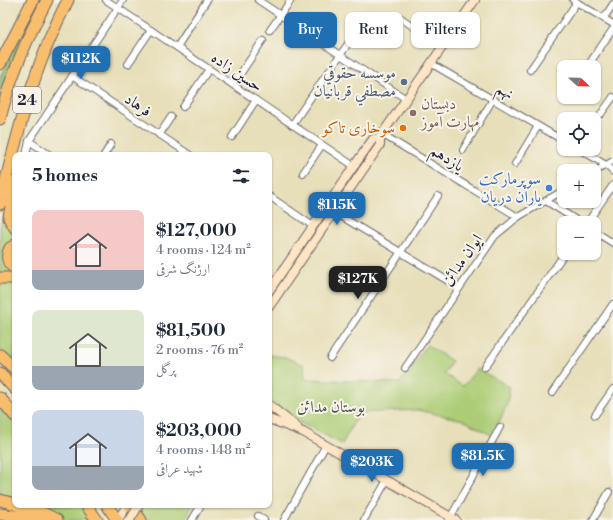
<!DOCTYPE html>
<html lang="en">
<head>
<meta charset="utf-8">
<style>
	:root { --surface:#fff; --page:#f2f2f3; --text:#1f2937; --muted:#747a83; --accent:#1f6fb2 }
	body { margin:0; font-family:"Libre Bodoni",Amiri,serif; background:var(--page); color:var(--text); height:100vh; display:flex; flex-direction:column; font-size:15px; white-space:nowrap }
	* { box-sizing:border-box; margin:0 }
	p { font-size:13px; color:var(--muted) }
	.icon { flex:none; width:22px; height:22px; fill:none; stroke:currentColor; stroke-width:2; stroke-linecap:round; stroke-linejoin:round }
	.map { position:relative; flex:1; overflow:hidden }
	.details { position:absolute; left:12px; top:152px; width:260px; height:356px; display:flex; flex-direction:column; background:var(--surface); border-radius:8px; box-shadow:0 1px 3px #0004 }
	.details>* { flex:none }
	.top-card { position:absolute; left:284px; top:12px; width:269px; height:36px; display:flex; gap:8px }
	.needle { width:26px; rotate:112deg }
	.fabs { position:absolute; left:557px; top:60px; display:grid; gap:8px }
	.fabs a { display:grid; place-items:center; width:44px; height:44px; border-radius:8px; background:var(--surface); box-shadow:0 1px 3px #0004; font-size:20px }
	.price { position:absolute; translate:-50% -34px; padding:0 9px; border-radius:8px; background:var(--accent); color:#fff; font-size:13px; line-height:26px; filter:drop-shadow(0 1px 2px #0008) }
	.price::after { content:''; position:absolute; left:50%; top:24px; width:12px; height:9px; margin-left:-6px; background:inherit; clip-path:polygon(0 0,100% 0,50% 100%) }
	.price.selected { background:#222; color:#fff }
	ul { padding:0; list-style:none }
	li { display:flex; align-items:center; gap:12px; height:100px; padding:0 20px }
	li span { display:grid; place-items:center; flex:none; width:112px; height:80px; border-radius:8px; color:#555 }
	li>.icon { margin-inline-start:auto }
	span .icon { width:48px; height:48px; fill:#fffc; stroke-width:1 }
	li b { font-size:17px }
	h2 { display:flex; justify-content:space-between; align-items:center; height:48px; padding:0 20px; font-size:17px }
	.pill { padding:0 14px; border-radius:8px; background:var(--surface); box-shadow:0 1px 3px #0004; font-size:14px; line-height:36px }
	.pill.selected { background:var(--accent); color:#fff }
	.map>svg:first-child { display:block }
</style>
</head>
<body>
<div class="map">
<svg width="613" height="520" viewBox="0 0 613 520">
	<rect width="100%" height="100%" fill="#f7f3e8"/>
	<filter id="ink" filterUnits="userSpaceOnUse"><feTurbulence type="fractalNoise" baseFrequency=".025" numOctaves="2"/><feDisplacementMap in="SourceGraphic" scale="8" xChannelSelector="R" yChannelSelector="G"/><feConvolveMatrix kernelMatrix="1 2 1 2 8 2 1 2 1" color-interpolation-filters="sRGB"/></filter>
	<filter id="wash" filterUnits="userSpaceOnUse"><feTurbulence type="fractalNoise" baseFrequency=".012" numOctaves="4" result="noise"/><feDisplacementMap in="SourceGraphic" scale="16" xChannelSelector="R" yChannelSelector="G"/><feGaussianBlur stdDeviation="0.9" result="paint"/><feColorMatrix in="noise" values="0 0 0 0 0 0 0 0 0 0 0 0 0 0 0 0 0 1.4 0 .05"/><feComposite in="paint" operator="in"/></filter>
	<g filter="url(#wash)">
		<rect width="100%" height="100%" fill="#e7dfb9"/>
		<!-- green -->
		<g fill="#accc74" stroke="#677758">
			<path d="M 15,162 C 13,175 6,200 7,212 C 7,222 15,230 15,240 L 5,245 C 0,261 3,262 15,272 L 0,275 L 0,227 Z"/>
			<path d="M 0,280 L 15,280 L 15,364 L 0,350 Z"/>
			<path d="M 427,345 L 452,361 L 444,374 L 463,386 L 477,369 L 510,387 L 507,404 L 493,436 L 463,420 L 417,410 L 359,413 L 342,444 L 289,417 L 269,402 L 269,355 L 285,357 L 304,365 L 305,379 L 400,383 Z"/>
			<path d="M 0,407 L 15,424 L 15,502 L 0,498 Z"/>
			<path d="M 25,505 L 80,505 L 92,520 L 67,520 Z"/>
			<path d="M 144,505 L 193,505 L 185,520 L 145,520 L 140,511 Z"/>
		</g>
		<!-- forest -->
		<path fill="#89b066" stroke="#566950" d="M 37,0 L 43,0 L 0,106 L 0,76 Z"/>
	</g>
	<g filter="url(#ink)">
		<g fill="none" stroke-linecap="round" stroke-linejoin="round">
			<defs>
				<g id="street">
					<path d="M 106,0 L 354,166"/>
					<path d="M 258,0 L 406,99"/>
					<path d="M 573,0 L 613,24"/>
					<path d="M 401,18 L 443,48"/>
					<path d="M 604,18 L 613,4"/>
					<path d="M 270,30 L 291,0"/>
					<path d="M 177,47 L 207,0"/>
					<path d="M 128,64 L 151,30"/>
					<path d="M 432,64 L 564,141"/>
					<path d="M 587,67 L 613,29"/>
					<path d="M 530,70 L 577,2"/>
					<path d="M 72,76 L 190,155"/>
					<path d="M 325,77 L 354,35"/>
					<path d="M 233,85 L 263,40"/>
					<path d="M 183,107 L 209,69"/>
					<path d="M 601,114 L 613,97"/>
					<path d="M 292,125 L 324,78"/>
					<path d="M 382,134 L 518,217"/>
					<path d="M 159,135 L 171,117"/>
					<path d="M 232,137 L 256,100"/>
					<path d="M 29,141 L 50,155"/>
					<path d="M 579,149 L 606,165 L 613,172"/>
					<path d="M 463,150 L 493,99"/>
					<path d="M 26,155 L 29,141 L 123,0"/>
					<path d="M 104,155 L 111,144"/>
					<path d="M 515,164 L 538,126"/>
					<path d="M 594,172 L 613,161"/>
					<path d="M 303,173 L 322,145"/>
					<path d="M 269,196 L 313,226"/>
					<path d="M 546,201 L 581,223"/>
					<path d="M 339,215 L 458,287"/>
					<path d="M 587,223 L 613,185"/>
					<path d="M 594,231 L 613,243"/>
					<path d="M 330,358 L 438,196"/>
					<path d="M 485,367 L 565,253"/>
					<path d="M 405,368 L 495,236 L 518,217 L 564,190"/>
					<path d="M 552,393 L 613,304"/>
					<path d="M 595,415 L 613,389"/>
					<path d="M 258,516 L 264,520"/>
					<path d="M 192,520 L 201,505"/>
					<path d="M 284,520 L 326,445"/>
					<path d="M 364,520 L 387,480"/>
					<path d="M 449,520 L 500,427"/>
					<path d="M 593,520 L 609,492"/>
				</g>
				<g id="secondary">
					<path d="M 269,291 L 354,166 L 373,139 L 380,137 L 382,134 L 475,0"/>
					<path d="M 269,307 L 380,145 L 380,137"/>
					<path d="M 269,405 L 297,427"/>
					<path d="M 269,419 L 303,432 L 456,520"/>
					<path d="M 118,520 L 127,505"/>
				</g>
				<g id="highway">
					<path d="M 0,64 L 33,0"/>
					<path d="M 0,119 C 10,77 27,38 47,0"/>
					<path d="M 15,182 L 9,218 L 15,228"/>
					<path d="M 0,204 C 17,134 34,65 68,0"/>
					<path d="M 15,245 L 10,248 C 6,256 7,264 15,268"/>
					<path d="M 0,278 L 15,278"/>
					<path d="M 0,355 L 15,369"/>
					<path d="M 0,373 L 15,389"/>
					<path d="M 0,398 L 15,416"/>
					<path d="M 0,500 L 15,504"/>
					<path d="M 17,505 L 43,513 L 57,520"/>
					<path d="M 86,505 L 97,520"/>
					<path d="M 107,505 L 117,520"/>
					<path d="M 130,505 L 141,520"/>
					<path d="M 0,514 L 44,520"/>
				</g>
			</defs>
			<!-- street casing -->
			<use href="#street" stroke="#676467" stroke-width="8"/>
			<!-- secondary casing -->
			<use href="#secondary" stroke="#676467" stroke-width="10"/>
			<!-- highway casing -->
			<use href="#highway" stroke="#676467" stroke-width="13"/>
			<!-- street -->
			<use href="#street" stroke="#fff" stroke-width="6"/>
			<!-- secondary -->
			<use href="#secondary" stroke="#fde5c5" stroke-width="8"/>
			<!-- highway -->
			<use href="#highway" stroke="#f9be6d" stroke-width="11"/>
			<defs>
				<path id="secondary-bridge" d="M 130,520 L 139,505"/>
			</defs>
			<!-- secondary-bridge casing -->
			<use href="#secondary-bridge" stroke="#676467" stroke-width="10" stroke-linecap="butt"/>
			<!-- secondary-bridge -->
			<use href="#secondary-bridge" stroke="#fde5c5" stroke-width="8"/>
		</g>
	</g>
	<!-- markers -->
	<circle fill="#5c6f8a" stroke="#f7f3e8" stroke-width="1.5" cx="404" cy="82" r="4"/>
	<circle fill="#8d6e63" stroke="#f7f3e8" stroke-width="1.5" cx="413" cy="113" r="4"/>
	<circle fill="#e8710a" stroke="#f7f3e8" stroke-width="1.5" cx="403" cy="128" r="4"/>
	<circle fill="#3f7fe0" stroke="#f7f3e8" stroke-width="1.5" cx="549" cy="188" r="4"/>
	<g text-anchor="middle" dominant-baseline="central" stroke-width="4" stroke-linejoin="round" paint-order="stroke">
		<!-- shield labels -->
		<rect fill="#f7f3e8" stroke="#62616f" stroke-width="1" x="13" y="87" width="28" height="26" rx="3"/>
		<g font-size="15" font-weight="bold" fill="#22223b">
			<text x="27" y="100">24</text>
		</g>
		<!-- street labels -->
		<g font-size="16" fill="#22223b" stroke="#f7f3e8">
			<text transform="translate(237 72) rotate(34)">حسین زاده</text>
			<text transform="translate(505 91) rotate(30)">نهم</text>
			<text transform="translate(138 105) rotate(34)">فرهاد</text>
			<text transform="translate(447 158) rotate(32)">یازدهم</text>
			<text transform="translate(462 260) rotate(-55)">ایوان مدائن</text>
		</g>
		<!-- service labels -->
		<g font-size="16" fill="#4e5e75" stroke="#f7f3e8" text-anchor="end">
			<text x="396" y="73">موسسه حقوقي<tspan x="396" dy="18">مصطفي قربانيان</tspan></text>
		</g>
		<!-- education labels -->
		<g font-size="16" fill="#785e54" stroke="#f7f3e8" text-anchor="start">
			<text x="421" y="104">دبستان<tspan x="421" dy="18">مهارت آموز</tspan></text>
		</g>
		<!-- food labels -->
		<g font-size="16" fill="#c56008" stroke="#f7f3e8" text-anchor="end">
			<text x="395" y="128">سوخاری تاکو</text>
		</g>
		<!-- shop labels -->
		<g font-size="16" fill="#366cbe" stroke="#f7f3e8" text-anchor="end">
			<text x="541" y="179">سوپرمارکت<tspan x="541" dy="18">یاران دریان</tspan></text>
		</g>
		<!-- park labels -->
		<g font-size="16" fill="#4b554c" stroke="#f7f3e8">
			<text x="331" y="407">بوستان مدائن</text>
		</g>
	</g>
</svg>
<div class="fabs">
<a><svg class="needle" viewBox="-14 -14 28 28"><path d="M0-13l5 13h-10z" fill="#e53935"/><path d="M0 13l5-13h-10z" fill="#747a83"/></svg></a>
<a><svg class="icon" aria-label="locate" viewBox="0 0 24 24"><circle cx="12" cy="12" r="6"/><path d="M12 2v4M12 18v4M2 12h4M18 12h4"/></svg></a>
<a>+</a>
<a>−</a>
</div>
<b class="price" style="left:81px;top:80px">$112K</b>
<b class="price" style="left:337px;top:226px">$115K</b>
<b class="price selected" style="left:358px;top:300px">$127K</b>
<b class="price" style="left:483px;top:477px">$81.5K</b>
<b class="price" style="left:372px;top:483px">$203K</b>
<div class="top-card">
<a class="pill selected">Buy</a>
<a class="pill">Rent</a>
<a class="pill">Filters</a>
</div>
<section class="details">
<h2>5 homes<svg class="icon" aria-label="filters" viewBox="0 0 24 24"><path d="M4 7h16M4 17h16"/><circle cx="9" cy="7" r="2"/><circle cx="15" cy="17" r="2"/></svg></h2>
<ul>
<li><span style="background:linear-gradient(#f6c9c9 75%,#9aa5b1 0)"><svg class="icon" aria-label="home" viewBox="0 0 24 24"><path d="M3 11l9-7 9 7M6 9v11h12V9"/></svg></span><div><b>$127,000</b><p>4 rooms · 124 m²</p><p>ارژنگ شرقی</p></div></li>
<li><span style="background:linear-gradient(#dfe7d0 70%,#9aa5b1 0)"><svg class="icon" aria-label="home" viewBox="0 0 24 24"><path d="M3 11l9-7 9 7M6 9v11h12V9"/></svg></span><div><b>$81,500</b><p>2 rooms · 76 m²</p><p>پرگل</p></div></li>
<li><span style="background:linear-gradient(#c9d6e8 70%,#9aa5b1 0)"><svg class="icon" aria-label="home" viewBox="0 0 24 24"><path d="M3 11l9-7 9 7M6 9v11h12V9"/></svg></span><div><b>$203,000</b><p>4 rooms · 148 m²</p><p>شهید عراقی</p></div></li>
</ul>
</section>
</div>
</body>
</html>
